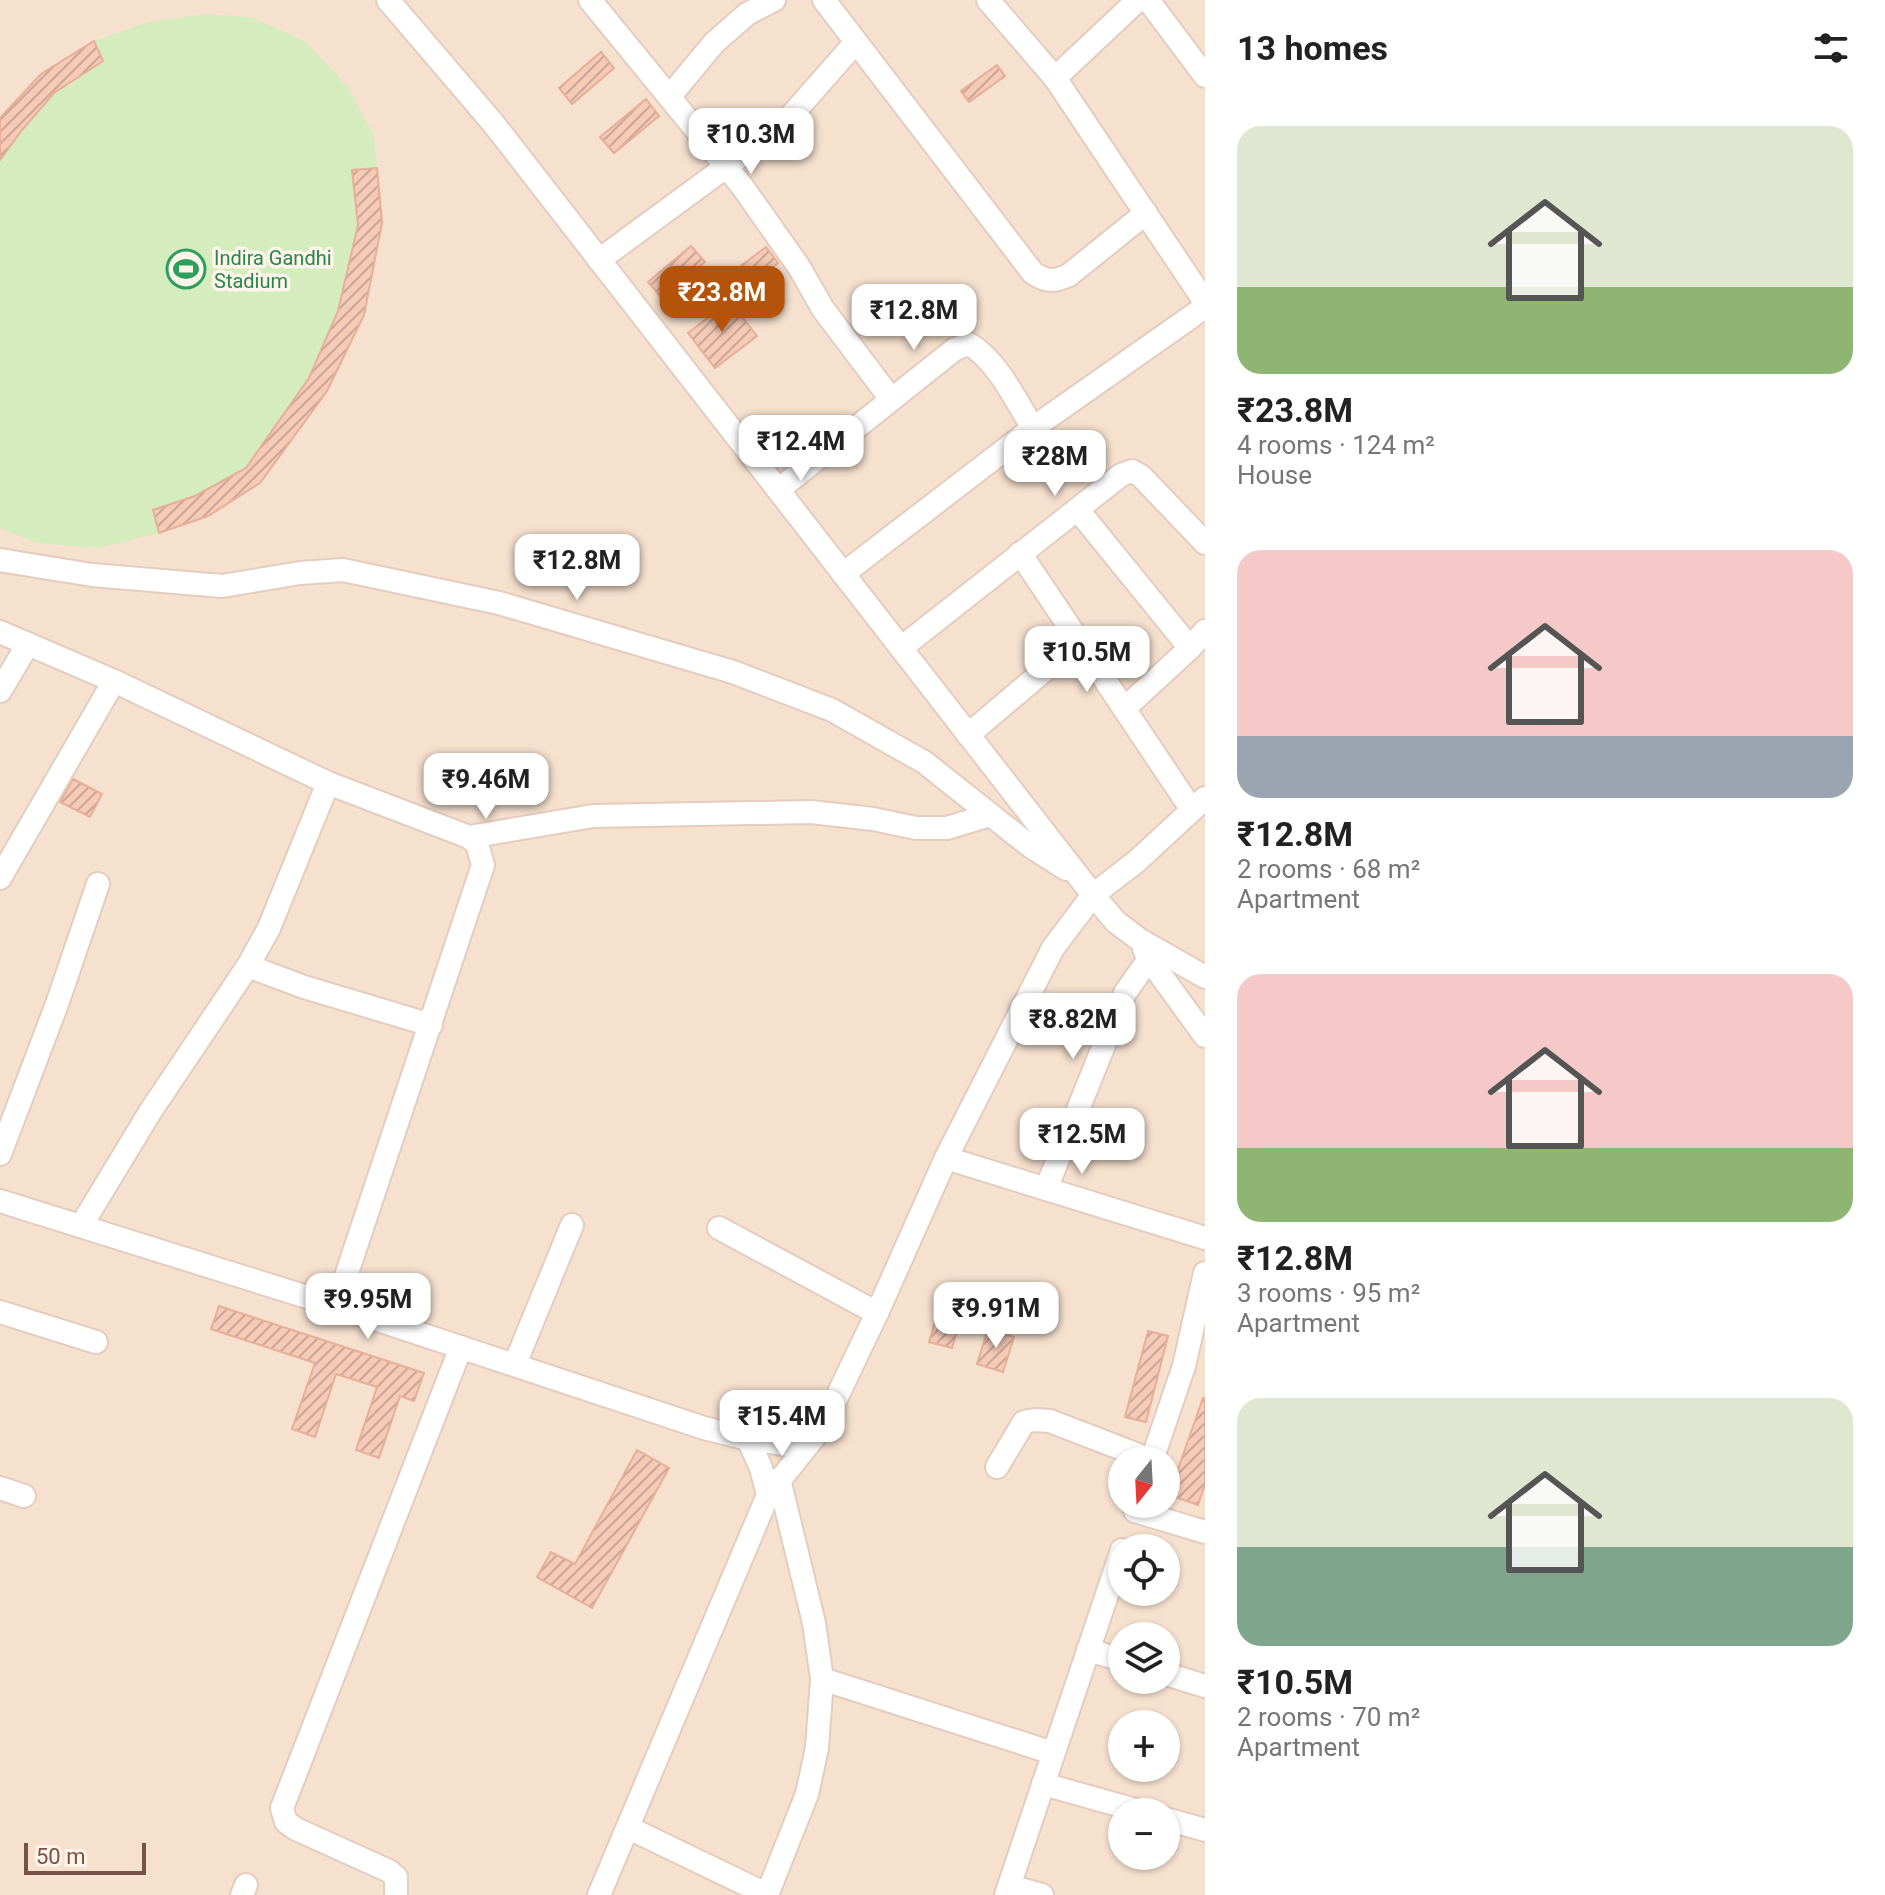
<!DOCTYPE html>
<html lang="en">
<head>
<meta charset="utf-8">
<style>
	:root { --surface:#fff; --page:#f6f6f6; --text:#222; --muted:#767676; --accent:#b45309 }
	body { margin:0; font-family:Roboto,sans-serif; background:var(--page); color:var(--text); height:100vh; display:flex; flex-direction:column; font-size:30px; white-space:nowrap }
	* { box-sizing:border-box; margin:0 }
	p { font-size:26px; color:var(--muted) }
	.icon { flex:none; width:44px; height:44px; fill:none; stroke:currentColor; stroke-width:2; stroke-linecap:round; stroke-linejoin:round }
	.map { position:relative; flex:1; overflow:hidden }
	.side { display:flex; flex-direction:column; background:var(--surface); width:680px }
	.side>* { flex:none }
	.needle { width:52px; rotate:198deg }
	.controls { position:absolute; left:1108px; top:1446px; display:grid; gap:16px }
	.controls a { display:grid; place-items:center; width:72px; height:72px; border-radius:50%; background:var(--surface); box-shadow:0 2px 6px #0004; font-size:40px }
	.scale { position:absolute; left:24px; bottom:20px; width:122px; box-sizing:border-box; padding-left:8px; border:4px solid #765346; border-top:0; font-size:22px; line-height:28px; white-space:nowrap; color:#765346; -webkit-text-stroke:6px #fff4e9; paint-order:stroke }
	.price { position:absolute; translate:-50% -68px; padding:0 18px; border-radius:16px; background:#fff; color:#222; font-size:26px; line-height:52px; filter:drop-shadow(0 2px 4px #0008) }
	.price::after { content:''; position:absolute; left:50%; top:48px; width:24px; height:18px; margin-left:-12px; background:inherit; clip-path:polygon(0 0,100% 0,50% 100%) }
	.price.on { background:var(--accent); color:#fff }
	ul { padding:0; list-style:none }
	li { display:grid; align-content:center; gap:16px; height:424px; padding:0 32px }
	li span { display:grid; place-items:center; height:248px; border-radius:24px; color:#555 }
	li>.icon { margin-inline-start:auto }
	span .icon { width:144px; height:144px; fill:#fffc; stroke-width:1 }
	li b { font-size:34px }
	h2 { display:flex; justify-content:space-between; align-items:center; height:96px; padding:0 32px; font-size:34px }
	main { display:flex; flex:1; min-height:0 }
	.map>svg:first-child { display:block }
</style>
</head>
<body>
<main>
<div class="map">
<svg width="1205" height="1895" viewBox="0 0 1205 1895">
	<defs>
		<pattern id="building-hatch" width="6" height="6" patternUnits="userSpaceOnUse" patternTransform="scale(2)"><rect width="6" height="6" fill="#f5cab7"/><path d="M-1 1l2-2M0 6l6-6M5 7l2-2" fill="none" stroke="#cba797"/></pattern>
	</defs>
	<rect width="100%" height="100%" fill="#fef0e1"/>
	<!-- residential -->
	<path fill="#f6e1cf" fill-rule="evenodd" d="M 0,0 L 1205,0 L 1205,1895 L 0,1895 ZM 1122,1460 L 1166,1460 L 1166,1504 L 1122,1504 ZM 1122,1548 L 1166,1548 L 1166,1592 L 1122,1592 ZM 1122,1636 L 1166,1636 L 1166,1680 L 1122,1680 ZM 1122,1724 L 1166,1724 L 1166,1768 L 1122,1768 ZM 1122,1812 L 1166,1812 L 1166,1856 L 1122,1856 Z"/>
	<!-- green -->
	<path fill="#d5ecbf" d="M 204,14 L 252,17 L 306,42 L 348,87 L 374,136 L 382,223 L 364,315 L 319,401 L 260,483 L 208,516 L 159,533 L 99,548 L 37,543 L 0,528 L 0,118 L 94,41 L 149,22 Z"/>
	<!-- building -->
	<g fill="url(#building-hatch)" stroke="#e8ae97" stroke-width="2">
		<path d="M 94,41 L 103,61 L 54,93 L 22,130 L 0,160 L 0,118 L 41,74 Z"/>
		<path d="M 601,52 L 614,68 L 572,104 L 559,88 Z"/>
		<path d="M 997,65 L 1005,76 L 969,102 L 961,91 Z"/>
		<path d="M 646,99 L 659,116 L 614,153 L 600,137 Z"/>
		<path d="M 377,168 L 382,223 L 364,315 L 327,391 L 260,483 L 208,516 L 159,533 L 153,510 L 195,496 L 246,468 L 309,378 L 338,311 L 358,225 L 352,170 Z"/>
		<path d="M 691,246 L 705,262 L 662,298 L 648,282 Z"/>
		<path d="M 766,247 L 778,263 L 734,297 L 722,280 Z"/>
		<path d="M 730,301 L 757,336 L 715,368 L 688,333 Z"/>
		<path d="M 73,779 L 102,794 L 90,817 L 60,802 Z"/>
		<path d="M 944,1291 L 967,1298 L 952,1348 L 929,1342 Z"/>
		<path d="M 219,1306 L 424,1373 L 414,1401 L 400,1396 L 379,1458 L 356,1450 L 377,1387 L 336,1374 L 315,1437 L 292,1429 L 315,1363 L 211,1329 Z"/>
		<path d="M 988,1329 L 1014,1337 L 1003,1372 L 977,1364 Z"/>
		<path d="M 1148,1331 L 1168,1336 L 1146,1422 L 1125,1417 Z"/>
		<path d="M 1203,1398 L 1205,1398 L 1205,1484 L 1198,1505 L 1169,1495 Z"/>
		<path d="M 637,1450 L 669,1468 L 592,1608 L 537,1577 L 551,1552 L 575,1564 Z"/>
	</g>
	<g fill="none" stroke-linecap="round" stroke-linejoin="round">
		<defs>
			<g id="minor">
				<path d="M 388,0 L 493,123 L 1093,895 L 1116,922 L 1140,940 L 1205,977"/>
				<path d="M 590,0 L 742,186 L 799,267 L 823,309 L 891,399"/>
				<path d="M 824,0 L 1033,273 C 1047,282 1054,282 1069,275 L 1146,213"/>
				<path d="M 988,0 L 1055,78 L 1205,302"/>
				<path d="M 1148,0 L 1205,76"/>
				<path d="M 1055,78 L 1138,0"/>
				<path d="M 670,96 L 714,43 L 747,14 L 774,0"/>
				<path d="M 599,260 L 783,125 L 856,42"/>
				<path d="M 778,490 L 955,349 L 969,344 C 997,360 1016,401 1033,428"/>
				<path d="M 1078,510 L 1190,648"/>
				<path d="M 1020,553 L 1192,810"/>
				<path d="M 0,560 L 92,575 L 222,586 L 300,573 L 343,570 L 499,603 L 733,672 L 832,710 L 924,762 L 1030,846 L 1066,869"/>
				<path d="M 843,574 L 1033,428 L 1205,307"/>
				<path d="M 0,632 L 114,681 L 328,783 L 469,837 L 477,844 L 483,865 L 336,1306"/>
				<path d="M 901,648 L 1121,475 L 1132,471 L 1141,476 L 1205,543"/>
				<path d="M 0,691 L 28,644"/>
				<path d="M 1125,708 L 1190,648 L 1205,631"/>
				<path d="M 968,735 L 1079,641"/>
				<path d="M 469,837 L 593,816 L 811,812 L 873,819 L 916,828 L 947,828 L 990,815"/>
				<path d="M 0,878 L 114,681"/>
				<path d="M 1144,949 L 1149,959 L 1205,1036"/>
				<path d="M 248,966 L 304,987 L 431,1025"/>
				<path d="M 0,1154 L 57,1004 L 98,884"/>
				<path d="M 946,1158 L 1205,1238"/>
				<path d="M 1046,1189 L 1125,993 L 1149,959"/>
				<path d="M 0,1201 L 336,1306 L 704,1428 L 748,1439 L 804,1447"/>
				<path d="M 81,1226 L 150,1112 L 248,966 L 269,928 L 328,783"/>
				<path d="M 719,1228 L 877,1313"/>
				<path d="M 0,1312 L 96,1342"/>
				<path d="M 515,1364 L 572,1225"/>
				<path d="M 748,1439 L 761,1468 L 768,1495"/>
				<path d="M 1152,1460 L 1184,1366 L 1205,1273"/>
				<path d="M 997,1467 L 1024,1422 L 1034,1420 L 1050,1421 L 1151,1460"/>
				<path d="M 0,1488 L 24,1496"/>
				<path d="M 1135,1511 L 1205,1532"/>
				<path d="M 1088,1650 L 1122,1660"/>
				<path d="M 1166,1674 L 1205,1686"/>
				<path d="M 822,1679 L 1053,1753"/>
				<path d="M 1043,1784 L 1143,1812"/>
				<path d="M 1166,1819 L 1205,1830"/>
				<path d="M 629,1828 L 768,1895"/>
				<path d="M 1009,1886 L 1042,1895"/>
				<path d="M 242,1895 L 246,1885"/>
				<path d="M 396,1895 L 396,1877 L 389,1871 L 296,1829 L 286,1822 L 282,1808 L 461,1347"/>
				<path d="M 599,1895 L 768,1495 L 823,1426 L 877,1313 L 946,1158 L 1053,948 L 1093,895 L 1137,861 L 1205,798"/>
				<path d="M 767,1895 L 807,1794 L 817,1748 L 822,1679 L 814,1623 L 779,1479"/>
				<path d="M 1006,1895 L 1122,1550"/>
			</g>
		</defs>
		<!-- minor casing -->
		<use href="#minor" stroke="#e4cdbf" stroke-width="26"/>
		<!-- minor -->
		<use href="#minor" stroke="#fff" stroke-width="22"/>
	</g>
	<!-- icons -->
	<defs>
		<symbol id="stadium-ring" viewBox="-11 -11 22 22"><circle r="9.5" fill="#fff4e9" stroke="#2e9e5b" stroke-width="1.5"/><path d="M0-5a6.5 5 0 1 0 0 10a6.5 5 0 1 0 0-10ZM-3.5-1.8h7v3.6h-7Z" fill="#2e9e5b"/></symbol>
	</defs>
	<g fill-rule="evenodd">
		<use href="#stadium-ring" x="164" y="247" width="44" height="44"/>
	</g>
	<g text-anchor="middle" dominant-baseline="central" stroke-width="7" stroke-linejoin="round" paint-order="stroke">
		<!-- leisure labels -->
		<g font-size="20" fill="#27864d" stroke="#fff4e9" text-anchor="start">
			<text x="214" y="258">Indira Gandhi<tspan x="214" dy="23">Stadium</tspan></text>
		</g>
	</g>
</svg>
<div class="controls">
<a><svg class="needle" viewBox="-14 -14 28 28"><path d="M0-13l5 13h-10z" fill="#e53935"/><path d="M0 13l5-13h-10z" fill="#767676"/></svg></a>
<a><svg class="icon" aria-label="locate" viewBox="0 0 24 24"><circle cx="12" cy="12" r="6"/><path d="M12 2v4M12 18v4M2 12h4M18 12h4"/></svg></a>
<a><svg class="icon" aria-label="layers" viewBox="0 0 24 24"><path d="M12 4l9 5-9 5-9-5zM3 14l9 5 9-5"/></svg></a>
<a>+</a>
<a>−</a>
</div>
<div class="scale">50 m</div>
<b class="price" style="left:751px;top:176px">₹10.3M</b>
<b class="price on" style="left:722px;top:334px">₹23.8M</b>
<b class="price" style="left:914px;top:352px">₹12.8M</b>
<b class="price" style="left:801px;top:483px">₹12.4M</b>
<b class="price" style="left:1055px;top:498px">₹28M</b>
<b class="price" style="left:577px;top:602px">₹12.8M</b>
<b class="price" style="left:1087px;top:694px">₹10.5M</b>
<b class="price" style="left:486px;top:821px">₹9.46M</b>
<b class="price" style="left:1073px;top:1061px">₹8.82M</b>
<b class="price" style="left:1082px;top:1176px">₹12.5M</b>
<b class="price" style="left:368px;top:1341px">₹9.95M</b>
<b class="price" style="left:996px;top:1350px">₹9.91M</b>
<b class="price" style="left:782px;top:1458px">₹15.4M</b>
</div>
<section class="side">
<h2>13 homes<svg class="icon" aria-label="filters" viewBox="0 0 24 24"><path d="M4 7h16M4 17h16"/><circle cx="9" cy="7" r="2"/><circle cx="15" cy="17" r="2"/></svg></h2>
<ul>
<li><span style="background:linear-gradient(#dfe7d0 65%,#8fb573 0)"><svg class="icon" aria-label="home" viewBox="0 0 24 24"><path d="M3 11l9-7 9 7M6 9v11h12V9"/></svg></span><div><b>₹23.8M</b><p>4 rooms · 124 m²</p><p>House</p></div></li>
<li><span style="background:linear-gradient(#f6c9c9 75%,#9aa5b1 0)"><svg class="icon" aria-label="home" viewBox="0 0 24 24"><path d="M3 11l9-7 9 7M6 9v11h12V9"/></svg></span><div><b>₹12.8M</b><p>2 rooms · 68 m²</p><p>Apartment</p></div></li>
<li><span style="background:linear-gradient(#f6c9c9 70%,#8fb573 0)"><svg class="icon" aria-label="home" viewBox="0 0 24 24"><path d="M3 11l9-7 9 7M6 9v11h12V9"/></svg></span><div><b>₹12.8M</b><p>3 rooms · 95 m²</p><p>Apartment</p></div></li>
<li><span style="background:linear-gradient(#dfe7d0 60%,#7fa58c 0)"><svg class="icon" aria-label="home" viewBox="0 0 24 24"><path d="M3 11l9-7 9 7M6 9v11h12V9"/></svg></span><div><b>₹10.5M</b><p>2 rooms · 70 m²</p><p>Apartment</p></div></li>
</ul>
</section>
</main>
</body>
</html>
